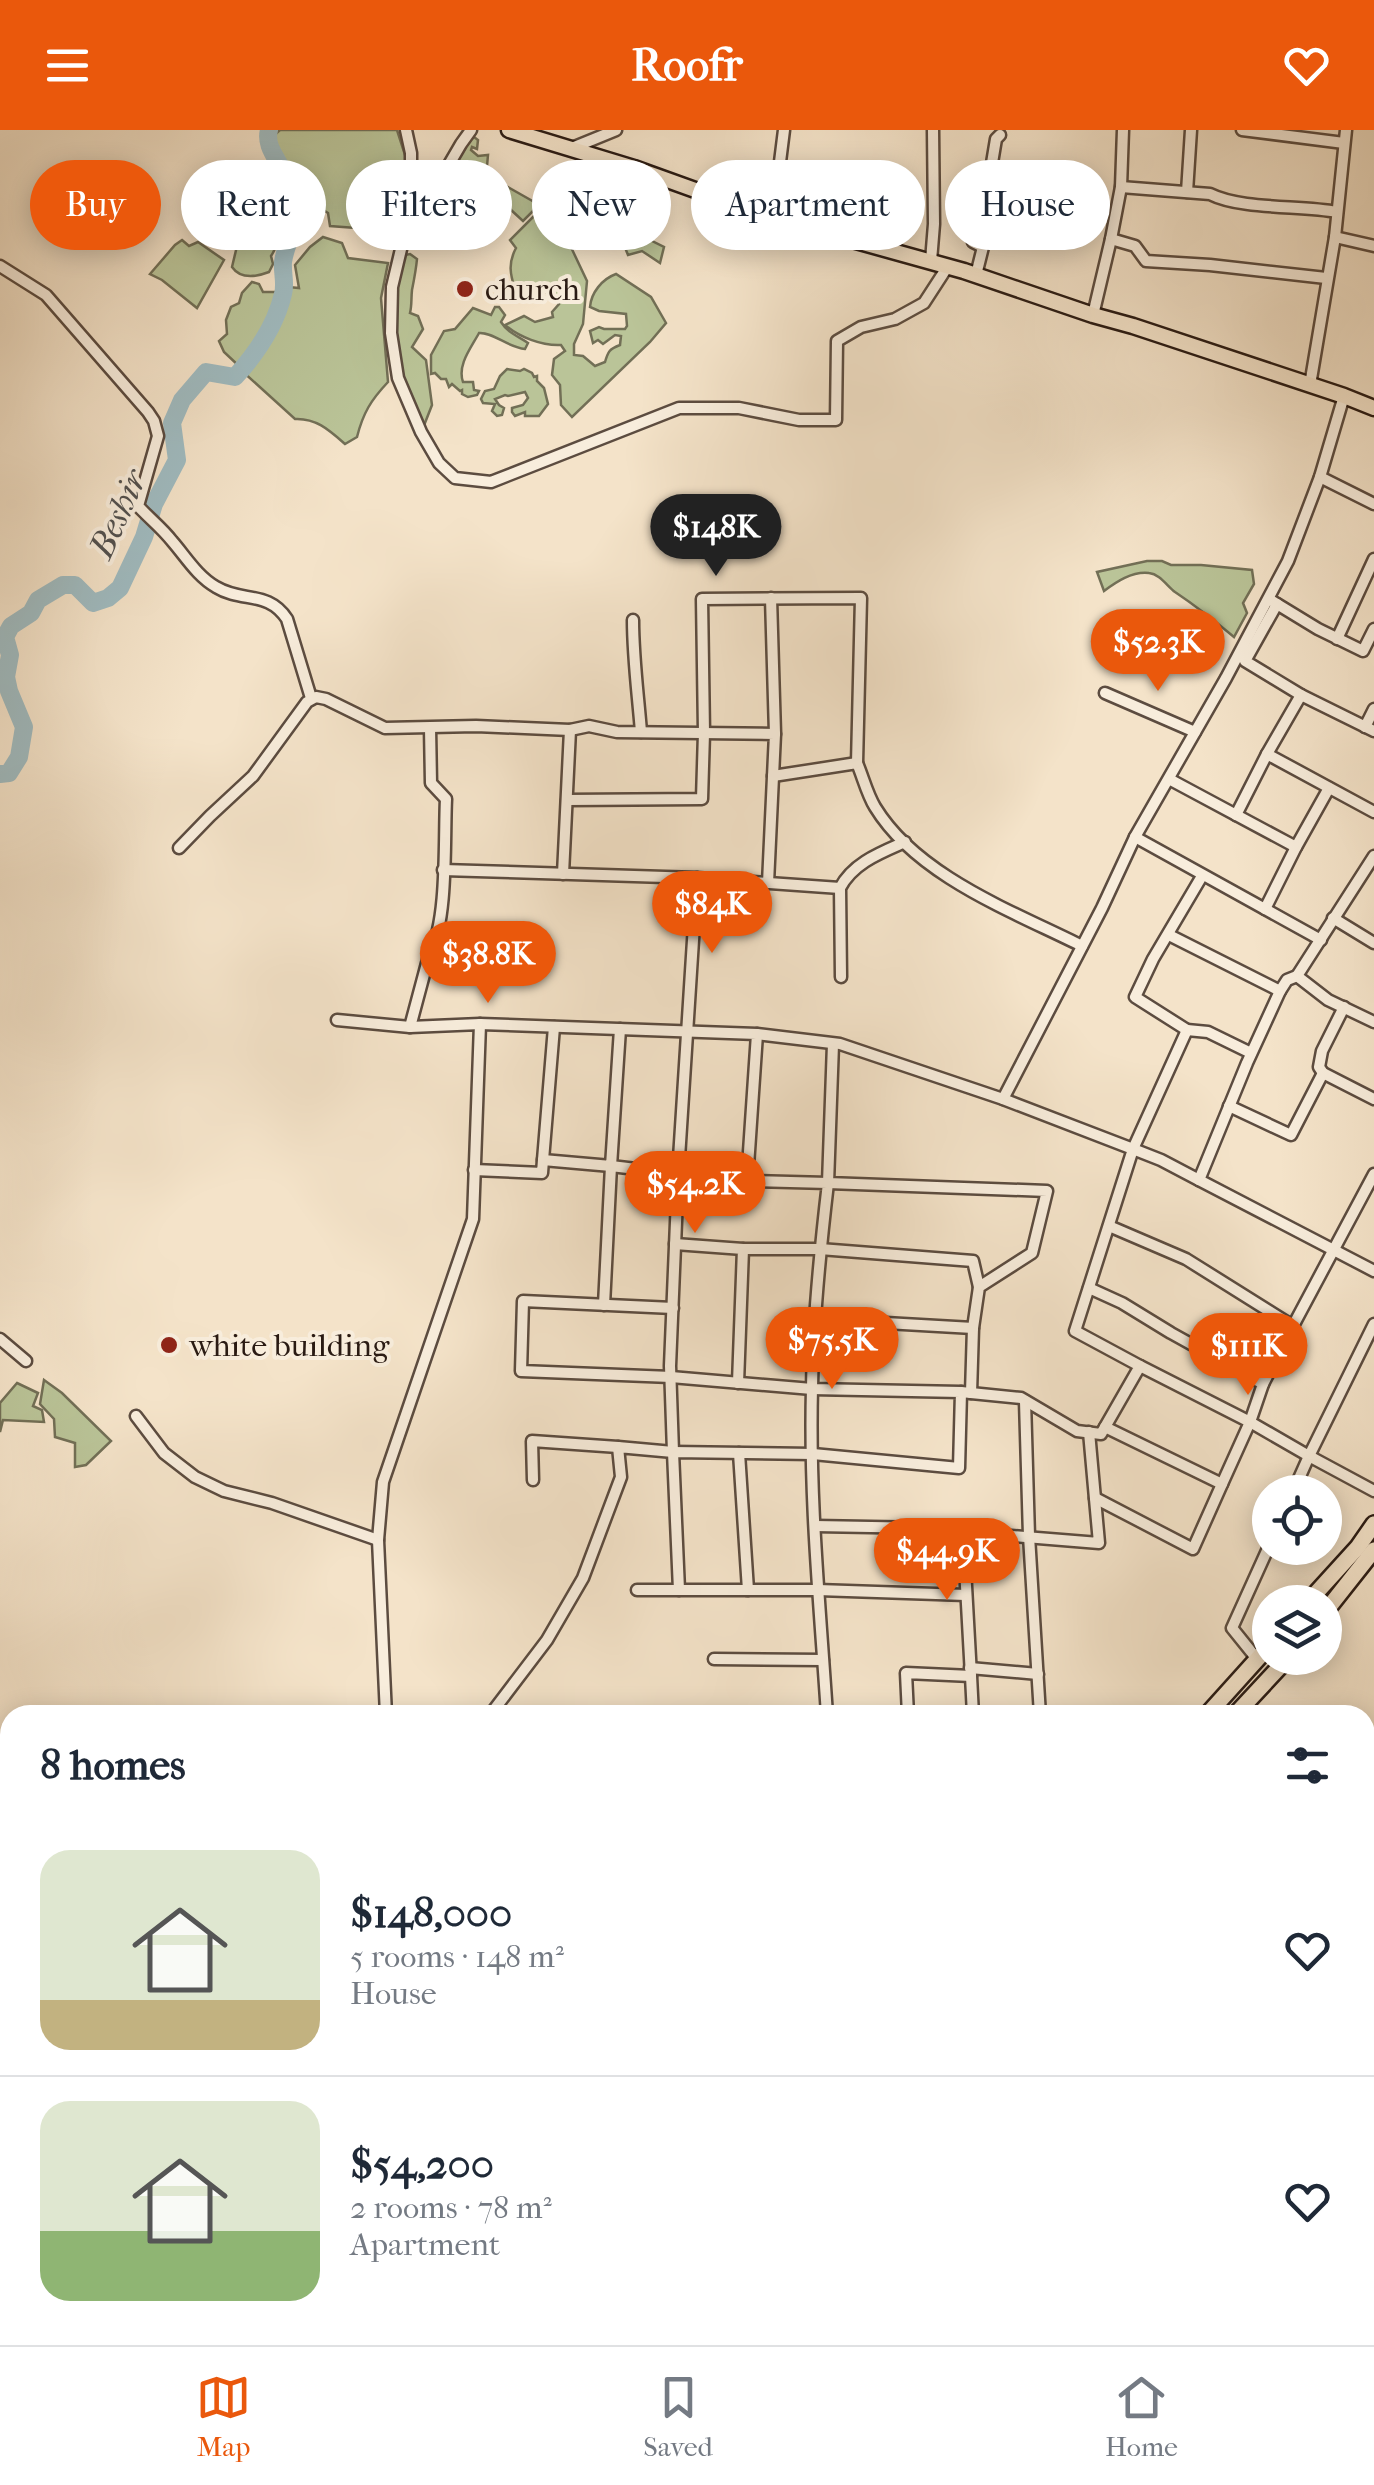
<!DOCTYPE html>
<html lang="en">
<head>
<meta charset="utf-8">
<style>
	:root { --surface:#fff; --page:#f2f2f3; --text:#1f2937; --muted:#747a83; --line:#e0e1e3; --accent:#ea580c }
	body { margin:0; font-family:"IM FELL French Canon",serif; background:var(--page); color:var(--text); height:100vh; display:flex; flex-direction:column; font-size:38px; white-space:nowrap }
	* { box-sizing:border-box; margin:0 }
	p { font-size:32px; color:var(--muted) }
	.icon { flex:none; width:55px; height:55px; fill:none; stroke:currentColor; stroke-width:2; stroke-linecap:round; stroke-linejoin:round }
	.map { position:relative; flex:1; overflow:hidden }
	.sheet { position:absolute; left:0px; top:1575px; width:1375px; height:640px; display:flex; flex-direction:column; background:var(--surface); border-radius:30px 30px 0 0; box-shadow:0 5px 25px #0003 }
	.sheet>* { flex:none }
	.hud { position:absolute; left:30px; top:30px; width:1315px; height:90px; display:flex; gap:20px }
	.fabs { position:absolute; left:1252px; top:1345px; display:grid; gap:20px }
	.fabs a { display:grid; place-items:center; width:90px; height:90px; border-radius:50%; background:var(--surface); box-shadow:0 5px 25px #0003; font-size:50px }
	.price { position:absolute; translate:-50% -85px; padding:0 22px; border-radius:35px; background:var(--accent); color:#fff; font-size:32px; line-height:65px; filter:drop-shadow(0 2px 5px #0008) }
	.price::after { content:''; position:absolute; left:50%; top:60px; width:30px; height:22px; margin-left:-15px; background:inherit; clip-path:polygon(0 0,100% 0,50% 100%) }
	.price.on { background:#222; color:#fff }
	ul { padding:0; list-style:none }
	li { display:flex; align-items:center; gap:30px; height:250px; padding:0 40px }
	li+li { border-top:2px solid var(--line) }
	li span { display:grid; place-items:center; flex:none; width:280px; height:200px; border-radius:30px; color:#555 }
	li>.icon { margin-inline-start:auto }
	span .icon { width:120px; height:120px; fill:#fffc; stroke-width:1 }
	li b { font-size:42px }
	h2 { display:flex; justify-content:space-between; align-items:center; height:120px; padding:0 40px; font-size:42px }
	.tag { padding:0 35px; border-radius:45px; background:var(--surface); box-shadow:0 5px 25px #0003; font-size:35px; line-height:90px }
	.tag.on { background:var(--accent); color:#fff }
	header { display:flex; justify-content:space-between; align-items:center; height:130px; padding:0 40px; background:var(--accent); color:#fff; font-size:45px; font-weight:700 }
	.tabs { display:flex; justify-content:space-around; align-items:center; height:140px; border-top:2px solid var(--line); background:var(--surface); font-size:28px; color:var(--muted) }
	.tabs a { display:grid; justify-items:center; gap:5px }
	.tabs .on { color:var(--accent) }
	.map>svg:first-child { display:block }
</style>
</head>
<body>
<header><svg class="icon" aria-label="menu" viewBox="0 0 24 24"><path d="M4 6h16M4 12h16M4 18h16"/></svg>Roofr<svg class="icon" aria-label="heart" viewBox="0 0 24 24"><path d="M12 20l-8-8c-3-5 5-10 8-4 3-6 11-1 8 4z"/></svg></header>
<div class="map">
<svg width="1374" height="2215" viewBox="0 0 1374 2215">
	<rect width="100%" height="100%" fill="#f4e3c9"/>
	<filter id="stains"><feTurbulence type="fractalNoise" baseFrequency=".002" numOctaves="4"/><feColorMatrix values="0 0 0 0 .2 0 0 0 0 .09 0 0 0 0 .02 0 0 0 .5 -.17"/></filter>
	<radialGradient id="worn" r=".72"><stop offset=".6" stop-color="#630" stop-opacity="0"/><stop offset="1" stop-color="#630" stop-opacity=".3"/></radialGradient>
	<!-- green -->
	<g fill="#bac498" stroke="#726f56" stroke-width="2.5">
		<path d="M 280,0 L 397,0 L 406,28 L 396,101 L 330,96 L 328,83 L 310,72 L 300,48 L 286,46 C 283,32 274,24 269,10 Z"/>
		<path d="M 474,7 L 478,10 L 477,19 L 472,17 L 471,20 L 478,26 L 488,25 L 487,36 L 480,35 L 479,41 L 488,41 L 496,45 L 499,52 L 536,73 L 533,81 L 523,91 L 510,79 L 501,82 L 490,64 L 483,71 L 485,79 L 477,87 L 466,87 L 458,67 C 464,62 469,56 467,47 L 451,43 L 451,38 L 466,14 Z"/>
		<path d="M 563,80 L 577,85 L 609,85 L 628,92 L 644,107 L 664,117 L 660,133 L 642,121 L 628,125 L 622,110 L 585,94 L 561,99 L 559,114 L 569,113 L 587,151 L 583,194 L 574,214 L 574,225 L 583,226 L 595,236 L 605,232 C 608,222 609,219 620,215 L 621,206 L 615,205 L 603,214 L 598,210 L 593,213 L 590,201 L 599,197 L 604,199 L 625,199 L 627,196 L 626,184 L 599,181 L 590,177 C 591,163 602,149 616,144 L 651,167 L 666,193 L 650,212 L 572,287 L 561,275 L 560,255 L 552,245 L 554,229 L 565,221 L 561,215 C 542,216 519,207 505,195 L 524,186 L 535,192 L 553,187 L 552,182 L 559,174 C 550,159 532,156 515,159 C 510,144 508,133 516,118 L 510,110 L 535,85 Z"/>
		<path d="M 258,100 L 263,106 L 268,103 L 273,105 C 277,114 276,119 271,126 L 273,134 L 269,142 C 256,147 241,150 232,137 L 237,116 L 247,102 Z"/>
		<path d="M 323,107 L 342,113 L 348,128 L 388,133 L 381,168 L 388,252 C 371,270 363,283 357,307 L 345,314 C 329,300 316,288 295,289 L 241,240 L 256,229 L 289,157 L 299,158 L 295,135 L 310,117 Z"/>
		<path d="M 182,110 L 189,116 L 198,112 L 224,130 L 197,178 L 162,150 L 150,144 L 175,115 Z"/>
		<path d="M 410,124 L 417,129 C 416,140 414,150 412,160 C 411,169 412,175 410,183 L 418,186 L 423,199 L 412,217 L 426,230 L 432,275 L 423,298 L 400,247 L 393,191 L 400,126 Z"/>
		<path d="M 252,152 L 259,154 L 263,162 L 282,162 C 277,185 257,221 240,237 L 224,222 L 219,211 L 227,204 L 226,190 L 231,177 L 239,173 L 242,163 Z"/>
		<path d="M 495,177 L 499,177 L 505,185 L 501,192 C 508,203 518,206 528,213 L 525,219 C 507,217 493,202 479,203 C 471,218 457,235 463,252 L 473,252 L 474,260 L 479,261 L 477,265 L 468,267 L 462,264 L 462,260 L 460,261 L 452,254 L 449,257 L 446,249 L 441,249 L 435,243 L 431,244 L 431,225 L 444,201 L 455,199 L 473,178 L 491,185 Z"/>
		<path d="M 507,239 L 520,241 L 524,239 L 532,243 L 534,247 L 537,246 L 537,251 L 544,258 L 548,274 L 539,286 L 525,286 L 525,282 L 515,286 L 512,282 L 512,278 L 523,275 L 528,268 L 525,262 L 508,266 L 505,265 L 495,269 L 499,275 L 504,278 L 502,285 L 497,286 L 492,281 L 495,274 L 483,273 L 481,269 L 485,261 L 494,259 L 500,246 Z"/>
		<path d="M 1147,431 L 1162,431 L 1171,435 L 1201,435 L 1252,440 L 1254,454 L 1243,473 L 1247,483 L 1234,507 C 1215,491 1196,476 1175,462 C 1167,456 1160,444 1149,443 C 1132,441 1116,452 1104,461 L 1097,442 Z"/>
		<path d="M 44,1250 L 62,1263 L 111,1311 L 86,1335 L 75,1337 L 75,1313 L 55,1307 L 54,1289 L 40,1274 Z"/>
		<path d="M 17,1253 L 38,1263 L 33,1276 L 42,1280 L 44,1292 L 3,1290 L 0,1302 L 0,1273 Z"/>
	</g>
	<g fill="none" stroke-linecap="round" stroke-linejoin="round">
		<!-- river -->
		<path stroke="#a0bbc0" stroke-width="18" d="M 0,644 L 9,643 L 19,627 L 24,597 L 9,561 L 6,547 L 10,525 L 5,507 L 11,496 L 31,483 L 38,470 L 63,455 L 75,455 L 93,473 L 108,468 L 120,458 L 144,407 L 154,374 L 177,330 L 172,293 L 182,270 L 206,242 L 235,247 C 256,224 276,194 283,164 C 286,153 282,143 283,132 C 286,112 298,90 308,73 L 299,49 L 285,48 C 281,31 264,18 269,0"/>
		<defs>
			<g id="minor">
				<path d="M 406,0 L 411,23 L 411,42 L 402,115 L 392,157 L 391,203 L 398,248 L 421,302 L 439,333 L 455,348 L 491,352 L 679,278 L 739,278 L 799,290 L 836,290 L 837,211 L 861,197 L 895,189 L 924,173 L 948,136"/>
				<path d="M 1242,0 L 1344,13"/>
				<path d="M 572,18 L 616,0"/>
				<path d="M 1121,57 L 1210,64 C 1242,80 1301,75 1337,82"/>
				<path d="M 1187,62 L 1191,0"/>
				<path d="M 773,88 L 784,0"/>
				<path d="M 1335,107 L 1374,116"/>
				<path d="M 1111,109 L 1135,116 L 1146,131 L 1210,135 L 1326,148"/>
				<path d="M 405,110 L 461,14 L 471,0"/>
				<path d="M 931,131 L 934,94 L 933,0"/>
				<path d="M 0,136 L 46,165 L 148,282 L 154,291 L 158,306 L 138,376 C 149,388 162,398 172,411 C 186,427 197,446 216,457 C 242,473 268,460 287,489 L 311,568"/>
				<path d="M 976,145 L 983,117 L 973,112 L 984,81 L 996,9 L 1000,5"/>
				<path d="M 1093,185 L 1111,109 L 1121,57 L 1123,0"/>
				<path d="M 1310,255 L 1335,107 L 1346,0"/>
				<path d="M 1320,347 L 1374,374"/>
				<path d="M 771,468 L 775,604"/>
				<path d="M 1269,469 L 1277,474 L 1245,531 L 1301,565 L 1267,624 L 1374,682"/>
				<path d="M 1277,474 L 1318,499 L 1363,521 L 1374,499"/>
				<path d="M 633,490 C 633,528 638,564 641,602"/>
				<path d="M 1337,509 L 1374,429"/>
				<path d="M 1105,563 L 1195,602"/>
				<path d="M 1301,565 L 1374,601"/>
				<path d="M 1365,597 L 1374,579"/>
				<path d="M 773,646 L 857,633 C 863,647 867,664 875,677 C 917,746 1012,781 1082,816"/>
				<path d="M 1169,649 L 1296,717"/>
				<path d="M 567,670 L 702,669 L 704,603 L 702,469 L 861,468 L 857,633"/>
				<path d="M 1236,685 L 1267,624"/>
				<path d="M 1135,707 L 1321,810"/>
				<path d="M 179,718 L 210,686 L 253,646 L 307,572 L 316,567 L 326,569 L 385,598 L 476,596 L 570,600 L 589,596 L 617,602 L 775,604 L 768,753"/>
				<path d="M 1374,726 L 1297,846 L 1328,870 L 1374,892"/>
				<path d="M 443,740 L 697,748 L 840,758"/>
				<path d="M 563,744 L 570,600"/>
				<path d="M 1265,779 L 1296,717 L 1329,658"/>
				<path d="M 1333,788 L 1374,813"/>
				<path d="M 1169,805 L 1280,861"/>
				<path d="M 1297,846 L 1287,850 L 1280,861 L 1247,933 L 1199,1050 L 1374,1141"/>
				<path d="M 841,847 L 840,758 C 853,733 880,723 905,712"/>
				<path d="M 1344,877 L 1322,921 L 1319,937 L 1323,943 L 1374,969"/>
				<path d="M 337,890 L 410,897 L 480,894 L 473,1089 L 383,1352 L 378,1410 L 386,1585"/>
				<path d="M 480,894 L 757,904 L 747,1051 L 678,1044 L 670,1236 L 673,1322 L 618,1317 L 621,1347 L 583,1448 L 547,1510 L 490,1585"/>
				<path d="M 410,897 L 430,822 C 448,792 444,707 446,669 L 431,653 L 430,598"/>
				<path d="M 1187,900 L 1208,902 L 1251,923"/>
				<path d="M 757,904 L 840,914 L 1003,969 L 1102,778 L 1135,707 L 1226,548 L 1288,431 L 1320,347 L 1344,266"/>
				<path d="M 1229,976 L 1291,1005 L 1323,943"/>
				<path d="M 543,1030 L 554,897"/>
				<path d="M 474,1040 L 542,1043 L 543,1030 L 611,1036 L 620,899"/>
				<path d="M 1199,1050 L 1161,1030 L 1133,1019 L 1187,900 L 1135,867 L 1153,829 L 1202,746"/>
				<path d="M 747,1051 L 828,1053 C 820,1121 813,1190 812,1258 C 809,1367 820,1477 827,1585"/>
				<path d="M 1109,1096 L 1186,1129 L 1293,1196 L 1263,1254"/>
				<path d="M 675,1114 L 743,1119 L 738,1253"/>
				<path d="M 743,1119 L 820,1119 L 973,1131 L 979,1157"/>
				<path d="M 1089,1158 L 1122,1173 L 1171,1203 L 1263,1254 L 1250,1292 L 1309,1326 L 1374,1194"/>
				<path d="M 604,1175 L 611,1036 L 678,1044 L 697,748"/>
				<path d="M 673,1178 L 523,1171 L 521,1241 L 671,1247 L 812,1259 L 961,1262 L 959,1338 L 813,1324 L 673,1322 L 679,1460"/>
				<path d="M 816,1189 L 973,1198 L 979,1157 L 1032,1123 L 1047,1061 L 828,1053 L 833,914"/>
				<path d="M 1293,1196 L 1374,1044"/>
				<path d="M 0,1209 L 26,1231"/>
				<path d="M 1140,1236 L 1250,1292 L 1222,1354"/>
				<path d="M 961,1262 L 1021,1268 L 1077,1301 L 1101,1304 L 1140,1236 L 1075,1201 L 1133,1019 L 1003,969"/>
				<path d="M 971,1263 L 973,1198"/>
				<path d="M 1025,1271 L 1029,1406 L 1040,1585"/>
				<path d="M 136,1286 L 164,1323 L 195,1347 L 224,1361 L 272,1373 L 378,1410"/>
				<path d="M 739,1323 L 748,1460"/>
				<path d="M 533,1350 L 532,1311 L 618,1317"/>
				<path d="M 1293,1362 L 1309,1326 L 1374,1361"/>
				<path d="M 1095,1368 L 1193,1419 L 1222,1354 L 1105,1297"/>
				<path d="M 815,1396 L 927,1398 L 963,1402"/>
				<path d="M 637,1460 L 818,1460 L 966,1465"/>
				<path d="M 714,1529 L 823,1530"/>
				<path d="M 1257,1529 L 1232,1498 L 1270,1414"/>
				<path d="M 970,1538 L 1038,1544"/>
				<path d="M 971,1546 L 973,1585"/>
				<path d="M 908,1585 L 906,1543 L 971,1546 L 963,1402 L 1099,1413 L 1089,1302"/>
				<path d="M 1365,1819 L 1374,1819"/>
				<path d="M 0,2040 L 10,2042"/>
				<path d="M 1054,2205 L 1072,2215"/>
				<path d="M 365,2215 L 366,2205"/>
				<path d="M 1120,2215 L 1122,2205"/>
			</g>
			<path id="major" d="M 509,0 L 634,38 L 773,88 L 964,141 L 1093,185 L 1133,196 L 1344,266 L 1374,278"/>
			<g id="highway">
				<path d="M 1308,1472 L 1358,1417 L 1374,1394"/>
				<path d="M 1325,1482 L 1374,1420"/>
				<path d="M 1207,1585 L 1270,1515"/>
				<path d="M 1235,1585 L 1288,1528"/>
				<path d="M 638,2215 L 647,2205"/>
				<path d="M 653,2215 L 663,2205"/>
			</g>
		</defs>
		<!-- minor casing -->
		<use href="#minor" stroke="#5c4c40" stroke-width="15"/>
		<!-- major casing -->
		<use href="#major" stroke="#291a13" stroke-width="19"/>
		<!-- highway casing -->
		<use href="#highway" stroke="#291a13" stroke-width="20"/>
		<!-- minor -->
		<use href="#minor" stroke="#f8eddc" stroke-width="10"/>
		<!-- major -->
		<use href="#major" stroke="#f4e3c9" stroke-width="14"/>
		<!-- highway -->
		<use href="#highway" stroke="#f4e3c9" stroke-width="15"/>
	</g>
	<!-- markers -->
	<g fill="#8f2418" stroke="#f8eddc" stroke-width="4">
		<circle cx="465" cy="159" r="10"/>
		<circle cx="169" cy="1215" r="10"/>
	</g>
	<g text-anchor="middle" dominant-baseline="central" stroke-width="8" stroke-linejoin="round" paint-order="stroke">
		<!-- poi labels -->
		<g font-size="32" fill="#291a13" stroke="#f8eddc" text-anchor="start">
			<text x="485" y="159">church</text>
			<text x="189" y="1215">white building</text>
		</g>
		<!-- water labels -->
		<g font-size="35" font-style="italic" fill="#535250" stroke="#f8eddc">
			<text transform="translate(118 384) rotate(-66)">Beshir</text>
		</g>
	</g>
	<rect width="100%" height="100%" filter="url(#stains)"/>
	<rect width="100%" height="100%" fill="url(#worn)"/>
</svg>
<div class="fabs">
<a><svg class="icon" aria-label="locate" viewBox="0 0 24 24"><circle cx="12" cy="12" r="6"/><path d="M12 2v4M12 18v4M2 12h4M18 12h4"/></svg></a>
<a><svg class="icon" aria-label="layers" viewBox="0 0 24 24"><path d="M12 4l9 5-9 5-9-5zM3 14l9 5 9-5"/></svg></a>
</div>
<b class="price on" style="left:716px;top:449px">$148K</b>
<b class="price" style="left:1158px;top:564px">$52.3K</b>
<b class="price" style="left:712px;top:826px">$84K</b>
<b class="price" style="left:488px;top:876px">$38.8K</b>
<b class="price" style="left:695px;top:1106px">$54.2K</b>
<b class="price" style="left:832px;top:1262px">$75.5K</b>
<b class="price" style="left:1248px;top:1268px">$111K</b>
<b class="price" style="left:947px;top:1473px">$44.9K</b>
<div class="hud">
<a class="tag on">Buy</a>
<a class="tag">Rent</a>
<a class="tag">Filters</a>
<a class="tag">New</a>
<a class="tag">Apartment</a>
<a class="tag">House</a>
</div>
<section class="sheet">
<h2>8 homes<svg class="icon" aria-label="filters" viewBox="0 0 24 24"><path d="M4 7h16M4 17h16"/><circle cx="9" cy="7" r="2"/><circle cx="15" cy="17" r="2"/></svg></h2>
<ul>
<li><span style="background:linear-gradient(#dfe7d0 75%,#c2b280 0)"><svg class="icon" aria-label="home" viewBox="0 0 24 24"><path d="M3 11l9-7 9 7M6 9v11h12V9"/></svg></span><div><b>$148,000</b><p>5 rooms · 148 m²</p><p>House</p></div><svg class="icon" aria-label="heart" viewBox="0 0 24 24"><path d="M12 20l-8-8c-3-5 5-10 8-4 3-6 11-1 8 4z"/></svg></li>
<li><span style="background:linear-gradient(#dfe7d0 65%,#8fb573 0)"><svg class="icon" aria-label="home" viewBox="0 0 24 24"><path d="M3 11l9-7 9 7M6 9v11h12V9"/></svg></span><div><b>$54,200</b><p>2 rooms · 78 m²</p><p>Apartment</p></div><svg class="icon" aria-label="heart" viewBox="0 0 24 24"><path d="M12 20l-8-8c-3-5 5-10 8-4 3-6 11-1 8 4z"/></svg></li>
</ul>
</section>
</div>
<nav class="tabs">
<a class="on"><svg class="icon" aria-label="map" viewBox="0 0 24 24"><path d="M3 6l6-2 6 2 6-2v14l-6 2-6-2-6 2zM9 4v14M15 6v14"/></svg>Map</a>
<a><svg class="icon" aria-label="saved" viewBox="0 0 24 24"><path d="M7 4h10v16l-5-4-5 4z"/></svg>Saved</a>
<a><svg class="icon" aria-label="home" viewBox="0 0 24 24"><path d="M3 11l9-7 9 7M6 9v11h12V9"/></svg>Home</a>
</nav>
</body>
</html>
